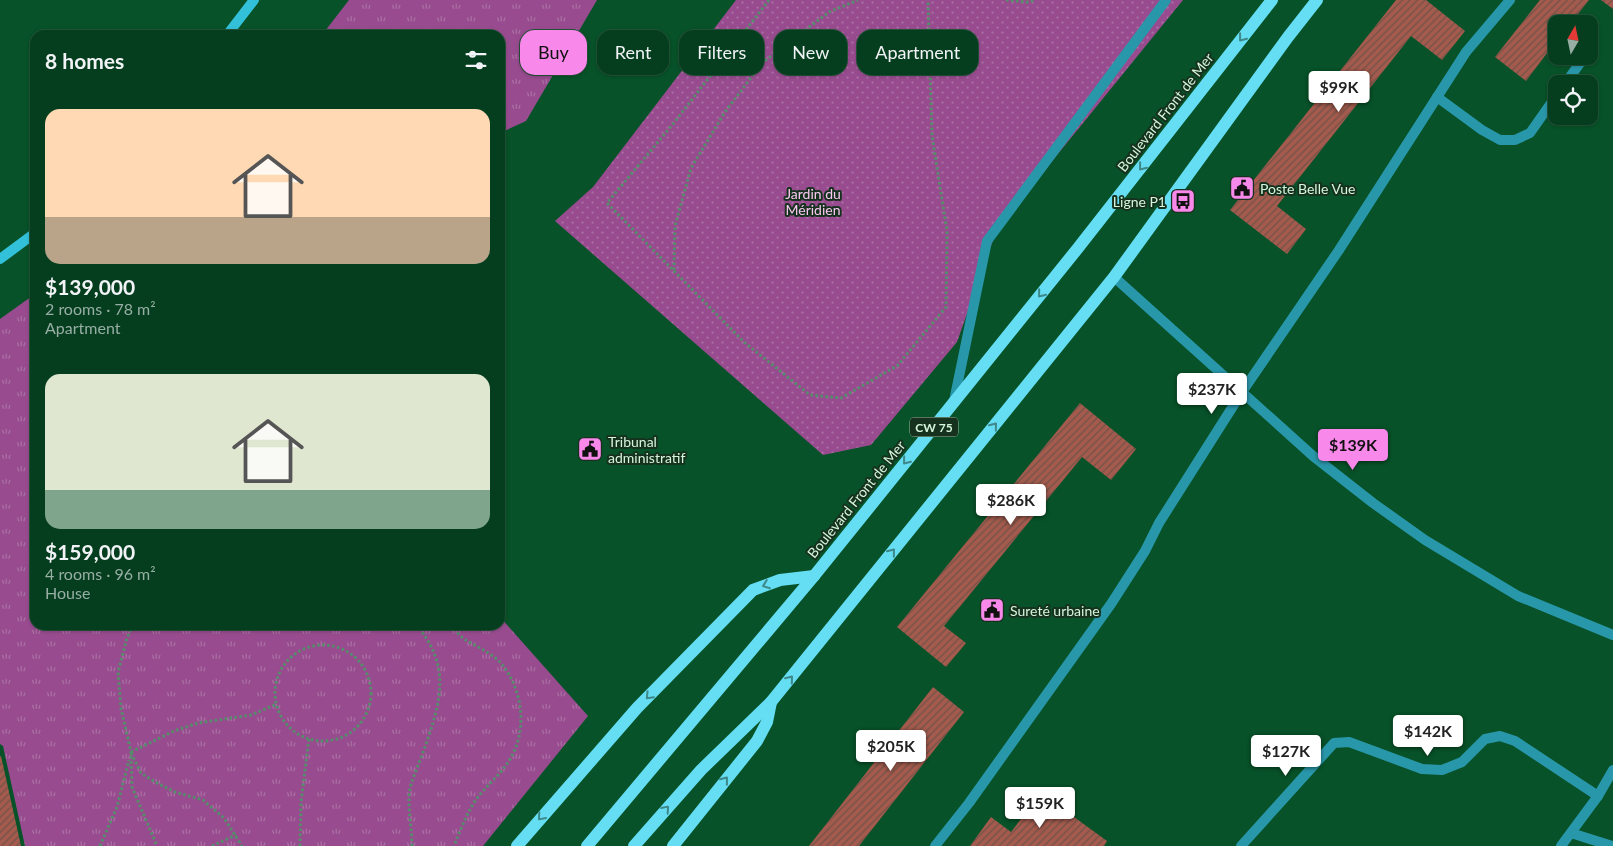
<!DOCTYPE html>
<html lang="en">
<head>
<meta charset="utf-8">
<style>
	:root { --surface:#053e1e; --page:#0e4527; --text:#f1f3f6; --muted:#97aea4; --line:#26573c; --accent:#f888ea }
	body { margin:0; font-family:Lato,sans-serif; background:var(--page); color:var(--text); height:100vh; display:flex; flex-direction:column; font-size:19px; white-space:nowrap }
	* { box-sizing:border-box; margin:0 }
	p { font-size:16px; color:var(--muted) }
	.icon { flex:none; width:28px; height:28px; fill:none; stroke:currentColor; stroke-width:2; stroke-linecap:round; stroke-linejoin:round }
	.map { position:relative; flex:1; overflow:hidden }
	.panel { position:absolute; left:30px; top:30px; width:475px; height:600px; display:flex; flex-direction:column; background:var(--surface); border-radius:15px; box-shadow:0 1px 4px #0004,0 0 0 1px var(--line) }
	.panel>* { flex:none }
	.hud { position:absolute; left:520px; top:30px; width:475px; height:45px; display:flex; gap:10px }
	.needle { width:32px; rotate:9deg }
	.tools { position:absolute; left:1548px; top:15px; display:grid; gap:10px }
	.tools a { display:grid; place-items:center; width:50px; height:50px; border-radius:10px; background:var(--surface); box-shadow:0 1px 4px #0004,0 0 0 1px var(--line); font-size:25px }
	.price { position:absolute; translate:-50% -42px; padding:0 11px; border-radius:5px; background:#fff; color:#222; font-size:16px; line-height:32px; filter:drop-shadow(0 1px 2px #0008) }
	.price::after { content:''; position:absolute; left:50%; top:30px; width:15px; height:11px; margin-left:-8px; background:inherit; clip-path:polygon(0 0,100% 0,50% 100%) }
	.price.current { background:var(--accent); color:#111 }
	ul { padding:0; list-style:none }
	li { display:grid; align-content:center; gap:10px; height:265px; padding:0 15px }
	li span { display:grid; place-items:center; height:155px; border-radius:15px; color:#555 }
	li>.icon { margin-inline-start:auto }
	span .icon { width:90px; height:90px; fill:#fffc; stroke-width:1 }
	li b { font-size:21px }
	h2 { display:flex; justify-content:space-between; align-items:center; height:60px; padding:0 15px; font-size:21px }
	.chip { padding:0 18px; border-radius:15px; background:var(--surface); box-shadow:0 1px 4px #0004,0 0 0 1px var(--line); font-size:18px; line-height:45px }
	.chip.current { background:var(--accent); color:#111 }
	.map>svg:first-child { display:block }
</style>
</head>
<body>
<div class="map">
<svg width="1613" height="846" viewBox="0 0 1613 846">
	<defs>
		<pattern id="grass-tufts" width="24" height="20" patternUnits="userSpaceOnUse" patternTransform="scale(1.25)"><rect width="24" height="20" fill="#984c8f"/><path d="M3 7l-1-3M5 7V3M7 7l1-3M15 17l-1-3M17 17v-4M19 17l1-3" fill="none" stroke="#aa6fa3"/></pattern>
		<pattern id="garden-dots" width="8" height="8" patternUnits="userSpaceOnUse" patternTransform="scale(1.25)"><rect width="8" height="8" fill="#984c8f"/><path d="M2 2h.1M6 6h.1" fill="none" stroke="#aa6fa3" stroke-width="1.8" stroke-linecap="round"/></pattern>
		<pattern id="building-hatch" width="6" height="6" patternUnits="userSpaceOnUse" patternTransform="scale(1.25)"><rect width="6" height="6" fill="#a45b4d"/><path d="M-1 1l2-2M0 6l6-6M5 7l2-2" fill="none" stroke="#725248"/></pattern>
	</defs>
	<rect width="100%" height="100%" fill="#075228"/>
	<!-- grass -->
	<g fill="url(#grass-tufts)">
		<path d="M 349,0 L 597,0 L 526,121 L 500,133 L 500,35 L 322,35 Z"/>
		<path d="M 35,294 L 35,625 L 500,625 L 500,617 L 588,716 L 483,846 L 25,846 L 3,746 L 0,744 L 0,319 Z"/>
	</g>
	<!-- garden -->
	<path fill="url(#garden-dots)" d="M 736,0 L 1183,0 L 997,229 L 957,342 L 871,445 L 823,455 L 555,221 L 593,187 Z"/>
	<!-- building -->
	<g fill="url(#building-hatch)">
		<path d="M 1396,0 L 1426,0 L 1465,31 L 1442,60 L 1411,36 L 1277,206 L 1306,229 L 1287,254 L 1230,210 Z"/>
		<path d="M 1540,0 L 1589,0 L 1570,24 L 1556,24 L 1556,41 L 1526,81 L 1495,57 Z"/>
		<path d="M 1601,0 L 1613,0 L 1613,9 Z"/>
		<path d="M 1080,403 L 1136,449 L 1111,480 L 1082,457 L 944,626 L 966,643 L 946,667 L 897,627 Z"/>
		<path d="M 933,687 L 964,712 L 859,846 L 809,846 Z"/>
		<path d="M 0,756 L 1,756 L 21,846 L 0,846 Z"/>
		<path d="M 1041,793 L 1107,841 L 1104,846 L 970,846 L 991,817 L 1011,832 Z"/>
	</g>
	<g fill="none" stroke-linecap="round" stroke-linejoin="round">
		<!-- path -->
		<g stroke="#538e6a" stroke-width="3" stroke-dasharray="2.5 2.5" stroke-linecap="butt">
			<path d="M 769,0 L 673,124 L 607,203 L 744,342 L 810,395 L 841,398 L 897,366 L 946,307 L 947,231 L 932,136 L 928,0"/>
			<path d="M 1006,0 L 1027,2 L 1035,0"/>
			<path d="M 674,270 L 675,226 L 691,168 L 725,112 L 762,63 L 829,12 L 858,0"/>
			<path d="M 133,625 L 127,638 L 118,672 L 121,708 L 131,752 L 132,787 L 157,846"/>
			<path d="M 451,625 C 455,630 459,635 464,639 C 477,647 495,654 504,667 C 525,696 527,735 507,764 C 498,777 484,788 475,801 C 466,815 460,831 454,846"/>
			<circle cx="323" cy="693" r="48"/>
			<path d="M 131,752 L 174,731 L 198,723 L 251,715 L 277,704"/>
			<path d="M 131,753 L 141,773 L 155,782 L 175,792 L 203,800 L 224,818 L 242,846"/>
			<path d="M 100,846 L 117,807 L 129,760"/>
			<path d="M 212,846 L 236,835"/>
			<path d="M 300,846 L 301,802 L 309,738"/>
			<path d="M 412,846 C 412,828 407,806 410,788 C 413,777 418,766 422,755 C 439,708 454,667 416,625"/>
		</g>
		<!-- lane -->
		<g stroke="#2997aa" stroke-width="10">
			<path d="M 1565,84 L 1585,56"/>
			<path d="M 1437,97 L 1482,130 L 1500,140 L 1515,140 L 1530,133 L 1556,96"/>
			<path d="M 954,401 L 987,241 L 1166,0"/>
		</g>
		<!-- street -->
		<g stroke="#2997aa" stroke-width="10">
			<path d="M 1114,277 L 1313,456 L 1373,503 L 1425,540 L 1518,596 L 1613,635"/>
			<path d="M 1571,833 L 1612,846"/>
			<path d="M 935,846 L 969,803 L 1111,604 L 1145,551 L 1159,523 L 1242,392 L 1339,250 L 1466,52 L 1510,0"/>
			<path d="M 1241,846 L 1334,743 L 1349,742 L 1422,769 L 1442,770 L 1462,762 L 1485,739 L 1500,736 L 1515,741 L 1598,796"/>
			<path d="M 1561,846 L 1598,796 L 1613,770"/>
		</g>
		<!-- secondary -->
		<g stroke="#33c1d9" stroke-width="10">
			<path d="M 227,35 L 254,0"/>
			<path d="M 0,259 L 35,233"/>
		</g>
		<!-- primary -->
		<g stroke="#65def4" stroke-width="12">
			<path d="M 517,846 L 637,708 L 753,590 L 780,580 L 814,576"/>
			<path d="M 587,846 L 814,576 L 1078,248 L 1272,0"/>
			<path d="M 634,846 L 701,770 L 771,702 L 1114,277 L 1288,37 L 1317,0"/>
			<path d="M 673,846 L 757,741 L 767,722 L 771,702"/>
		</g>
	</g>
	<!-- one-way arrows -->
	<defs><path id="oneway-chevron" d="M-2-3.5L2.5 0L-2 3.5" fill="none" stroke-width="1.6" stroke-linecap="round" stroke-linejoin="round" transform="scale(1.25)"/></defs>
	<g stroke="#3e8889">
		<use href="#oneway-chevron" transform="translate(1242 38) rotate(128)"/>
		<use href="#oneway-chevron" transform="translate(1142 167) rotate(128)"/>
		<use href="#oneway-chevron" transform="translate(1041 294) rotate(129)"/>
		<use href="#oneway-chevron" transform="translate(994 426) rotate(-51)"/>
		<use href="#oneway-chevron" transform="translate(906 461) rotate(129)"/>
		<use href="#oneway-chevron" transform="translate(892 552) rotate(-51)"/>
		<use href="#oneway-chevron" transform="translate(766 585) rotate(159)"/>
		<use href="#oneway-chevron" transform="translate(790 679) rotate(-51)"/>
		<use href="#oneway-chevron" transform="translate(649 696) rotate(134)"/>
		<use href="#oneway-chevron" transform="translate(725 780) rotate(-52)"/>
		<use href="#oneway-chevron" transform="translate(666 809) rotate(-49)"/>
		<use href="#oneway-chevron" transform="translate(541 817) rotate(131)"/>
	</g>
	<!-- icons -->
	<defs>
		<symbol id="civic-square" viewBox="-11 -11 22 22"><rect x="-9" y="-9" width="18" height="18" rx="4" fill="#f888ea" stroke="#16311e"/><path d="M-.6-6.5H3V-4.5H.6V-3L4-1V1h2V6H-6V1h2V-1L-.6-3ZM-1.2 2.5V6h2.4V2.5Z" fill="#111"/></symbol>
		<symbol id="bus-square" viewBox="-11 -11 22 22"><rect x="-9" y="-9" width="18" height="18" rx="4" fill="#f888ea" stroke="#16311e"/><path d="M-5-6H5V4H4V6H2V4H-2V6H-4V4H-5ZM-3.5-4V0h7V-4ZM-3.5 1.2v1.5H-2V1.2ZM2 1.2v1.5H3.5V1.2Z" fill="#111"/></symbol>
	</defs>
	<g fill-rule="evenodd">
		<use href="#civic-square" x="1228" y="174" width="28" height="28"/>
		<use href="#bus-square" x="1169" y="187" width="28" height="28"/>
		<use href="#civic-square" x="576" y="435" width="28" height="28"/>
		<use href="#civic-square" x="978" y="596" width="28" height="28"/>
	</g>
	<g text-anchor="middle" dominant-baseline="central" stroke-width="4" stroke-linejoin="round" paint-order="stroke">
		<!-- shield labels -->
		<rect fill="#16311e" stroke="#9cbba3" stroke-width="1" x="910" y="417.5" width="48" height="19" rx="4"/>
		<g font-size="12" font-weight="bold" fill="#d5f6dc">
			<text x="934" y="427">CW 75</text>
		</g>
		<!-- street labels -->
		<g font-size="14" fill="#d5f6dc" stroke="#16311e">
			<text transform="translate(1165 112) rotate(-52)">Boulevard Front de Mer</text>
			<text transform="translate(856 499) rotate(-51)">Boulevard Front de Mer</text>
		</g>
		<!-- poi labels -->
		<g font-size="14" fill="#d5f6dc" stroke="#16311e" text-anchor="start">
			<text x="1260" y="188">Poste Belle Vue</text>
			<text x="1166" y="201" text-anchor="end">Ligne P1</text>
			<text x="608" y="441">Tribunal<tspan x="608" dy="16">administratif</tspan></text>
			<text x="1010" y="610">Sureté urbaine</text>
		</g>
		<!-- park labels -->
		<g font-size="14" fill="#f9c8f1" stroke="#16311e">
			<text x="813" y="193">Jardin du<tspan x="813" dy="16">Méridien</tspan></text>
		</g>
	</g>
</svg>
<div class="tools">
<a><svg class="needle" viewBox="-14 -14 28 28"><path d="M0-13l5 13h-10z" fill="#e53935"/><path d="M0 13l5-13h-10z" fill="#97aea4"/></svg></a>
<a><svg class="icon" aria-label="locate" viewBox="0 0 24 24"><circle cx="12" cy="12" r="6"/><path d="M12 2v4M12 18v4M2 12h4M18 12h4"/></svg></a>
</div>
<b class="price" style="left:1339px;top:113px">$99K</b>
<b class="price" style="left:1212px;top:415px">$237K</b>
<b class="price current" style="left:1353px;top:471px">$139K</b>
<b class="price" style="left:1011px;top:526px">$286K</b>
<b class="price" style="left:1428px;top:757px">$142K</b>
<b class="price" style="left:891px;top:772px">$205K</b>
<b class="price" style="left:1286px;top:777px">$127K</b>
<b class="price" style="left:1040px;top:829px">$159K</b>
<div class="hud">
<a class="chip current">Buy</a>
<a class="chip">Rent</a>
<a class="chip">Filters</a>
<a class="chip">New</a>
<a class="chip">Apartment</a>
</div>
<section class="panel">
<h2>8 homes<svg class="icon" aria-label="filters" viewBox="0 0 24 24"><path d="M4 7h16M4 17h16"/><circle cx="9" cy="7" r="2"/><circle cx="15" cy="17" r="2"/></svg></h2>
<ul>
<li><span style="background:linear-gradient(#ffd9b3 70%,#b9a48a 0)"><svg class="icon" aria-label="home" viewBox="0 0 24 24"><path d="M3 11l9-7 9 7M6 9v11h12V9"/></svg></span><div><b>$139,000</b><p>2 rooms · 78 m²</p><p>Apartment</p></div></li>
<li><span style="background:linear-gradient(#dfe7d0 75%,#7fa58c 0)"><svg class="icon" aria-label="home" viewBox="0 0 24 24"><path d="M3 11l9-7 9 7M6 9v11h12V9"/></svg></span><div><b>$159,000</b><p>4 rooms · 96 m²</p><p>House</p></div></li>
</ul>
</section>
</div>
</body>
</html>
